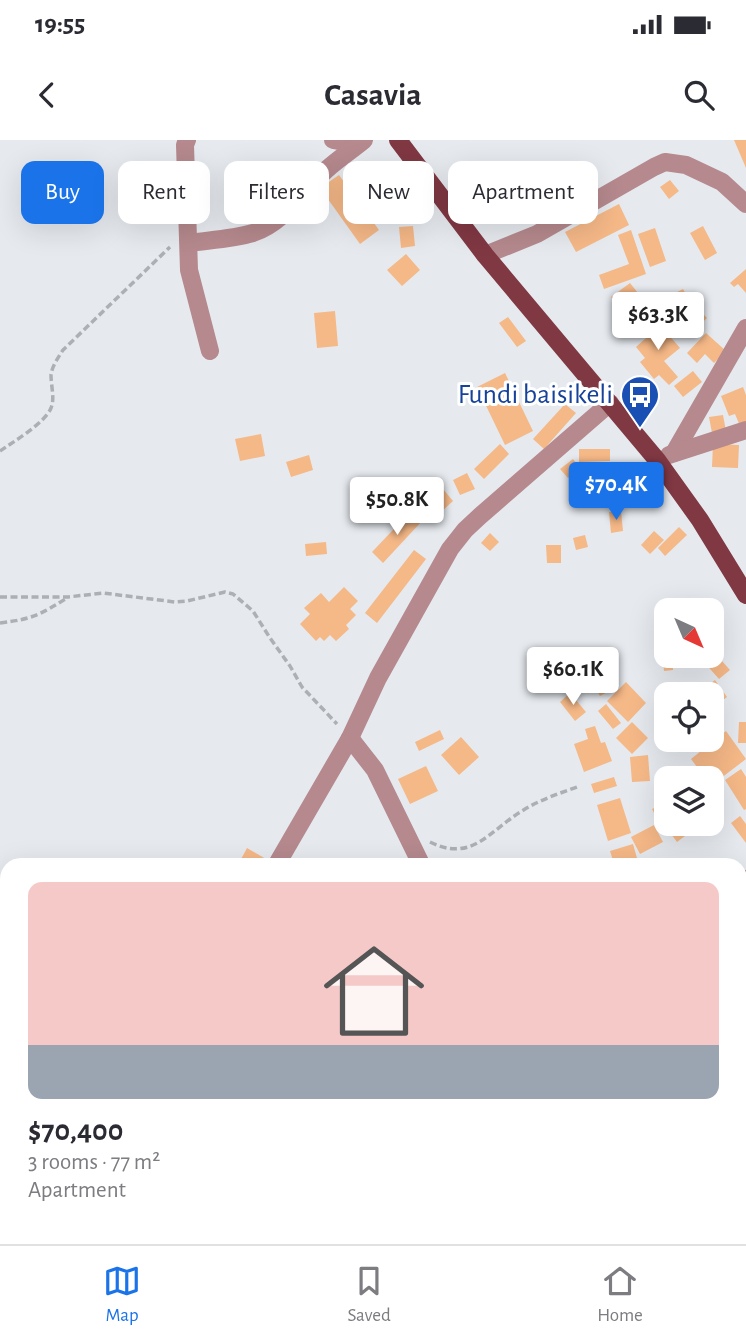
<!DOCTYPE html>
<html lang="en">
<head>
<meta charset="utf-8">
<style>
	:root { --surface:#fff; --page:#f2f2f3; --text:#2b2b33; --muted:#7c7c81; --line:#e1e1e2; --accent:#1a73e8 }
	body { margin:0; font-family:"Alegreya Sans",sans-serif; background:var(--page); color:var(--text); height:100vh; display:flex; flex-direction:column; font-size:26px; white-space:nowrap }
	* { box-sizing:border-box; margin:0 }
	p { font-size:23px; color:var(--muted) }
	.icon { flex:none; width:38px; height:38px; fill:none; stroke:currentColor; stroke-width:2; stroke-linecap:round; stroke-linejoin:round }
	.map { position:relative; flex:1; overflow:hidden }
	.sheet { position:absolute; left:0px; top:718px; width:747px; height:387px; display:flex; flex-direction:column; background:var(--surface); border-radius:21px 21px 0 0; box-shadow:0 7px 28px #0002 }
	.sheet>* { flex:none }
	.guide { position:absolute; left:21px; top:21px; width:705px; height:63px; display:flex; gap:14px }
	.needle { width:46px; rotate:136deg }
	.fabs { position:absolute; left:654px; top:458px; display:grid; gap:14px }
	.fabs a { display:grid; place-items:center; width:70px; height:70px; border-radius:14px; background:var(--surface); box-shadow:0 7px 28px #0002; font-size:35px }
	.price { position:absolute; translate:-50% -60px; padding:0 16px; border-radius:7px; background:#fff; color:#222; font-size:23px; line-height:46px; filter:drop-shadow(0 2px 4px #0008) }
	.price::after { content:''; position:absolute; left:50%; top:42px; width:21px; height:16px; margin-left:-10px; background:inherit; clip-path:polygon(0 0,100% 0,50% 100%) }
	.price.active { background:var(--accent); color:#fff }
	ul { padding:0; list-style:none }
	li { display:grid; align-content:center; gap:14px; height:371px; padding:0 28px }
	li span { display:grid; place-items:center; height:217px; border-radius:14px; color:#555 }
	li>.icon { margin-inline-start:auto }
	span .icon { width:126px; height:126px; fill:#fffc; stroke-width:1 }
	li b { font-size:30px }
	.chip { padding:0 24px; border-radius:14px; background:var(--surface); box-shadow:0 7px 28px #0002; font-size:24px; line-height:63px }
	.chip.active { background:var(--accent); color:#fff }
	.status { display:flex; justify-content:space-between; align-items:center; height:49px; padding:0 35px; background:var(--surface); direction:ltr }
	.status svg { height:19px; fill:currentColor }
	header { display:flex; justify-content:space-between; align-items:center; height:91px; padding:0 28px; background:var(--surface); font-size:32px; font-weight:700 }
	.tabs { display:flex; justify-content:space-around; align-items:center; height:98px; border-top:2px solid var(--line); background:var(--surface); font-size:19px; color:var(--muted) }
	.tabs a { display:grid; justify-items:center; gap:4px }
	.tabs .active { color:var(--accent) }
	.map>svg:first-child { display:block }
</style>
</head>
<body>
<div class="status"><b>19:55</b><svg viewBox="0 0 49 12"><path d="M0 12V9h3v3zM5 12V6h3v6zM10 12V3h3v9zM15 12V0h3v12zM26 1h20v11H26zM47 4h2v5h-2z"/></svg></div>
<header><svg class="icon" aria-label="back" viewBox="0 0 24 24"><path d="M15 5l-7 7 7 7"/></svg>Casavia<svg class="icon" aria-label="search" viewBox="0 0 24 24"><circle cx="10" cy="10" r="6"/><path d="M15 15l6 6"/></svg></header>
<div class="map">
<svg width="746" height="1104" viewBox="0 0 746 1104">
	<rect width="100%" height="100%" fill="#e6eaef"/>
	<!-- building -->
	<g fill="#f5b887">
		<path d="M 734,0 L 746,0 L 746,28 Z"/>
		<path d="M 339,35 L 379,90 L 360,104 L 320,48 Z"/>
		<path d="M 162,37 L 166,52 L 154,55 L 158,69 L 145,72 L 142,63 L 129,67 L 123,48 Z"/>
		<path d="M 670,40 L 679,51 L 669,59 L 660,47 Z"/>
		<path d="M 558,45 L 568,71 L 554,76 L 543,50 Z"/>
		<path d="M 619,64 L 629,85 L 576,112 L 565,92 Z"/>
		<path d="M 413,86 L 415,106 L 401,108 L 399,87 Z"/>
		<path d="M 703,86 L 717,113 L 705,120 L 690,93 Z"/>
		<path d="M 655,88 L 666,121 L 650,127 L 638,94 Z"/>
		<path d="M 631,90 L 646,134 L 604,149 L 599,135 L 629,124 L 618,95 Z"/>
		<path d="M 406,114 L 420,130 L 402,146 L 387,130 Z"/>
		<path d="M 746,129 L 746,153 L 738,144 L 734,147 L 730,143 Z"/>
		<path d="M 630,143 L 657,177 L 638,192 L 611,157 Z"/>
		<path d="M 683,149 L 691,163 L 670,174 L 662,160 Z"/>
		<path d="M 699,170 L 707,178 L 694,190 L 686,182 Z"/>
		<path d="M 335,171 L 338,206 L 317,208 L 314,173 Z"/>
		<path d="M 508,177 L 526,201 L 517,207 L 499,183 Z"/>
		<path d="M 656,180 L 680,208 L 664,221 L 678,237 L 669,245 L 659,235 L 654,239 L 640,222 L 645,218 L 636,207 L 646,198 L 642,193 Z"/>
		<path d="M 706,193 L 726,211 L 714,223 L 705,214 L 697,223 L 687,213 Z"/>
		<path d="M 693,231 L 702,242 L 683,257 L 674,246 Z"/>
		<path d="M 505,233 L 533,291 L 505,305 L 477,247 Z"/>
		<path d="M 743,247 L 746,255 L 746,284 L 740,286 L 735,274 L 729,276 L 721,256 Z"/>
		<path d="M 565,264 L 576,273 L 544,309 L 533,299 Z"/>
		<path d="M 723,275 L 726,291 L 712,293 L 709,277 Z"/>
		<path d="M 261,294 L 265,316 L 240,321 L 235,299 Z"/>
		<path d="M 500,304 L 509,314 L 484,339 L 474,329 Z"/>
		<path d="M 713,304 L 739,305 L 738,328 L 712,327 Z"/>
		<path d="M 579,309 L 610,309 L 610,321 L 579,322 Z"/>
		<path d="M 309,315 L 313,330 L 291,337 L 286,322 Z"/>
		<path d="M 573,319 L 580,328 L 568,338 L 560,329 Z"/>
		<path d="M 467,333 L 475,349 L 460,355 L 453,340 Z"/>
		<path d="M 443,349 L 453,361 L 430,382 L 420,371 Z"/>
		<path d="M 411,371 L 422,381 L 383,423 L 372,412 Z"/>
		<path d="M 621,371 L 623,391 L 611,393 L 609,372 Z"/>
		<path d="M 679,387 L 687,395 L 665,416 L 658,408 Z"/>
		<path d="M 654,391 L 664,400 L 650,414 L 641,405 Z"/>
		<path d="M 490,393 L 499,402 L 490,411 L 481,403 Z"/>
		<path d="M 585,395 L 588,407 L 576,410 L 573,398 Z"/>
		<path d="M 326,402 L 327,414 L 306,416 L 305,404 Z"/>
		<path d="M 546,405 L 561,405 L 561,423 L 547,423 Z"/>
		<path d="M 414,410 L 426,419 L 377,483 L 365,473 Z"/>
		<path d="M 344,447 L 358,461 L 350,469 L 356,475 L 346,485 L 349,489 L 336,501 L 330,495 L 324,501 L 320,497 L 316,501 L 300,484 L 310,474 L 304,468 L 321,453 L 329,462 Z"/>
		<path d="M 714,512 L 730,530 L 719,539 L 703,521 L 709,516 L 712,516 Z"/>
		<path d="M 673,518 L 673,530 L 664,531 L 663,519 Z"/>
		<path d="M 602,534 L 611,550 L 600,556 L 591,540 Z"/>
		<path d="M 715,540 L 727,557 L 715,566 L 712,562 L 712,555 L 707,555 L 703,549 Z"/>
		<path d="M 626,542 L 646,563 L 628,582 L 607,561 Z"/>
		<path d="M 570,553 L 586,572 L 575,581 L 560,562 Z"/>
		<path d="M 606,564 L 621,583 L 613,589 L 598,571 Z"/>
		<path d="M 632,582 L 648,598 L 632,614 L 616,598 Z"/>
		<path d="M 739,582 L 746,582 L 746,603 L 738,603 Z"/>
		<path d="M 595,586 L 601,603 L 605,602 L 612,621 L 584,632 L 574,604 L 588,599 L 585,589 Z"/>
		<path d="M 440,590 L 444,599 L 419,611 L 415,602 Z"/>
		<path d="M 726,591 L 746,619 L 712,645 L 712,639 L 706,639 L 691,619 Z"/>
		<path d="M 461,597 L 479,617 L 459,635 L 441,615 Z"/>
		<path d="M 648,615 L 650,641 L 632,642 L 630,617 Z"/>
		<path d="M 426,626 L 438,651 L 410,664 L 398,639 Z"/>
		<path d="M 741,629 L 746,637 L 746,669 L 744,670 L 725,640 Z"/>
		<path d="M 670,636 L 671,639 L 667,639 L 667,665 L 657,641 Z"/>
		<path d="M 614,637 L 617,646 L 594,653 L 591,644 Z"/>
		<path d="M 620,658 L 631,693 L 608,701 L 597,665 Z"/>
		<path d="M 663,664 L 667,674 L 657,679 L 652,669 Z"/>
		<path d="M 740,676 L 746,684 L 746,703 L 731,683 Z"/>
		<path d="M 667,680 L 667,684 L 701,684 L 677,702 L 663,683 Z"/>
		<path d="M 654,685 L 663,702 L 640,714 L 631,697 Z"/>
		<path d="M 633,704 L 637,718 L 614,724 L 610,711 Z"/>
		<path d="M 247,708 L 266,719 L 263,724 L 246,724 L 240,721 Z"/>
		<path d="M 746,808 L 746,837 L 743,838 L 740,831 L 740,810 Z"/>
		<path d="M 743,849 L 746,855 L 746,876 L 743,878 L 740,873 L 740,851 Z"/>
		<path d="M 740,950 L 746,959 L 746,989 L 740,981 Z"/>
	</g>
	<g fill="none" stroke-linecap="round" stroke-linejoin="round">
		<!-- path -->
		<g stroke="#acb0b4" stroke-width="3.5" stroke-dasharray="7 3.5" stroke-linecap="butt">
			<path d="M 0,311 C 13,302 45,283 51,268 C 55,259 51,246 51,235 C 52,226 58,218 63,210 L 170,107"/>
			<path d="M 0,457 L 68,457 L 103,453 L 175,462 L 187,461 L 225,452 L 233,454 L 253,471 L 270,498 L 290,526 L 302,547 L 337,584"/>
			<path d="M 0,483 C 32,479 40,475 67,458"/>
			<path d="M 430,702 C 472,723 489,691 522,671 C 539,660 558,654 577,647"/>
		</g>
		<!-- minor -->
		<g stroke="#b5898d" stroke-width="18">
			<path d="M 187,0 L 185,5 L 189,130 L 210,211"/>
			<path d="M 333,0 L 344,2 L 355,0"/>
			<path d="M 189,103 C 210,100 232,99 253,93 C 284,83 303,51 326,30 C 338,19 352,10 364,0"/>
			<path d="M 485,115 L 537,94 L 654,27 L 665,22 L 686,25 L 722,42 L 746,64"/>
			<path d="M 674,313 L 746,188"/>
			<path d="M 669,315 L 746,290"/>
			<path d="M 350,598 L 375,630 L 421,724"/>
			<path d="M 277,724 L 350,598 L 378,538 L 450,409 L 465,390 L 480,376 L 610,263"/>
			<path d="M 740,742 L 746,739"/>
			<path d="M 0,829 L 7,848"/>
			<path d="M 0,1095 L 7,1090"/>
			<path d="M 121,1097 L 143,1104"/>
			<path d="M 440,1104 L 505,1097 L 583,1104"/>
		</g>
		<!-- major -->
		<path stroke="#803843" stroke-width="18" d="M 398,0 L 485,115 L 657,320 L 700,380 L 746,455"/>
	</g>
	<!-- icons -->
	<defs>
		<symbol id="bus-pin" viewBox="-11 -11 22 30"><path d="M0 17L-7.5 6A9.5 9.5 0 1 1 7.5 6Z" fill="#1a4fb4" stroke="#fff"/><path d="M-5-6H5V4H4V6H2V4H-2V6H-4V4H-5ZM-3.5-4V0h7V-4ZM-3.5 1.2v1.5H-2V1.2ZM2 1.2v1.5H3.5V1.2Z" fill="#fff"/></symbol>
	</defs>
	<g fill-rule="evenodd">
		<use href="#bus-pin" x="618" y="233" width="44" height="60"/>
	</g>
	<g text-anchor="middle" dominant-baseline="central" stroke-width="6" stroke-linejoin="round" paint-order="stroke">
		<!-- transit labels -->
		<g font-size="28" fill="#164399" stroke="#fff" text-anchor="end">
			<text x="613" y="255">Fundi baisikeli</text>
		</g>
	</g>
</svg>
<div class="fabs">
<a><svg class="needle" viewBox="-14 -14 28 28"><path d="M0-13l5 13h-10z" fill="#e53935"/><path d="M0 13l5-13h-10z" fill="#7c7c81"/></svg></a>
<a><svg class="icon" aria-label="locate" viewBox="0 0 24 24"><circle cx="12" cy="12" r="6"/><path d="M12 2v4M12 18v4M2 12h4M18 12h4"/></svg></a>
<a><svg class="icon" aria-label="layers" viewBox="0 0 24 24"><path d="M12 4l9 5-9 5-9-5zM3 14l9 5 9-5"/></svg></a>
</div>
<b class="price" style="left:658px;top:212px">$63.3K</b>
<b class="price active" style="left:616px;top:382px">$70.4K</b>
<b class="price" style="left:397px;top:397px">$50.8K</b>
<b class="price" style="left:573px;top:567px">$60.1K</b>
<div class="guide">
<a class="chip active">Buy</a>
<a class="chip">Rent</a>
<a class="chip">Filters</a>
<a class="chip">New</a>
<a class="chip">Apartment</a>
</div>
<section class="sheet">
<ul>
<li><span style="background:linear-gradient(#f6c9c9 75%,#9aa5b1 0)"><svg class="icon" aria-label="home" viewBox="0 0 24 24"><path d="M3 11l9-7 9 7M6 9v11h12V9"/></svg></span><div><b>$70,400</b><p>3 rooms · 77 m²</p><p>Apartment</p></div></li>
</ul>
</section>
</div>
<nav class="tabs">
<a class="active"><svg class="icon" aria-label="map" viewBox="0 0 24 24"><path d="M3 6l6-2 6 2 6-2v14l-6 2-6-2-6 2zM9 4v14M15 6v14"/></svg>Map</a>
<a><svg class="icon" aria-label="saved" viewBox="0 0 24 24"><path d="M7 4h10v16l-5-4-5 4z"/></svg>Saved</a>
<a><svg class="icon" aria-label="home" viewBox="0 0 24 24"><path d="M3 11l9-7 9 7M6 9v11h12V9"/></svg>Home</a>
</nav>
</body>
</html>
